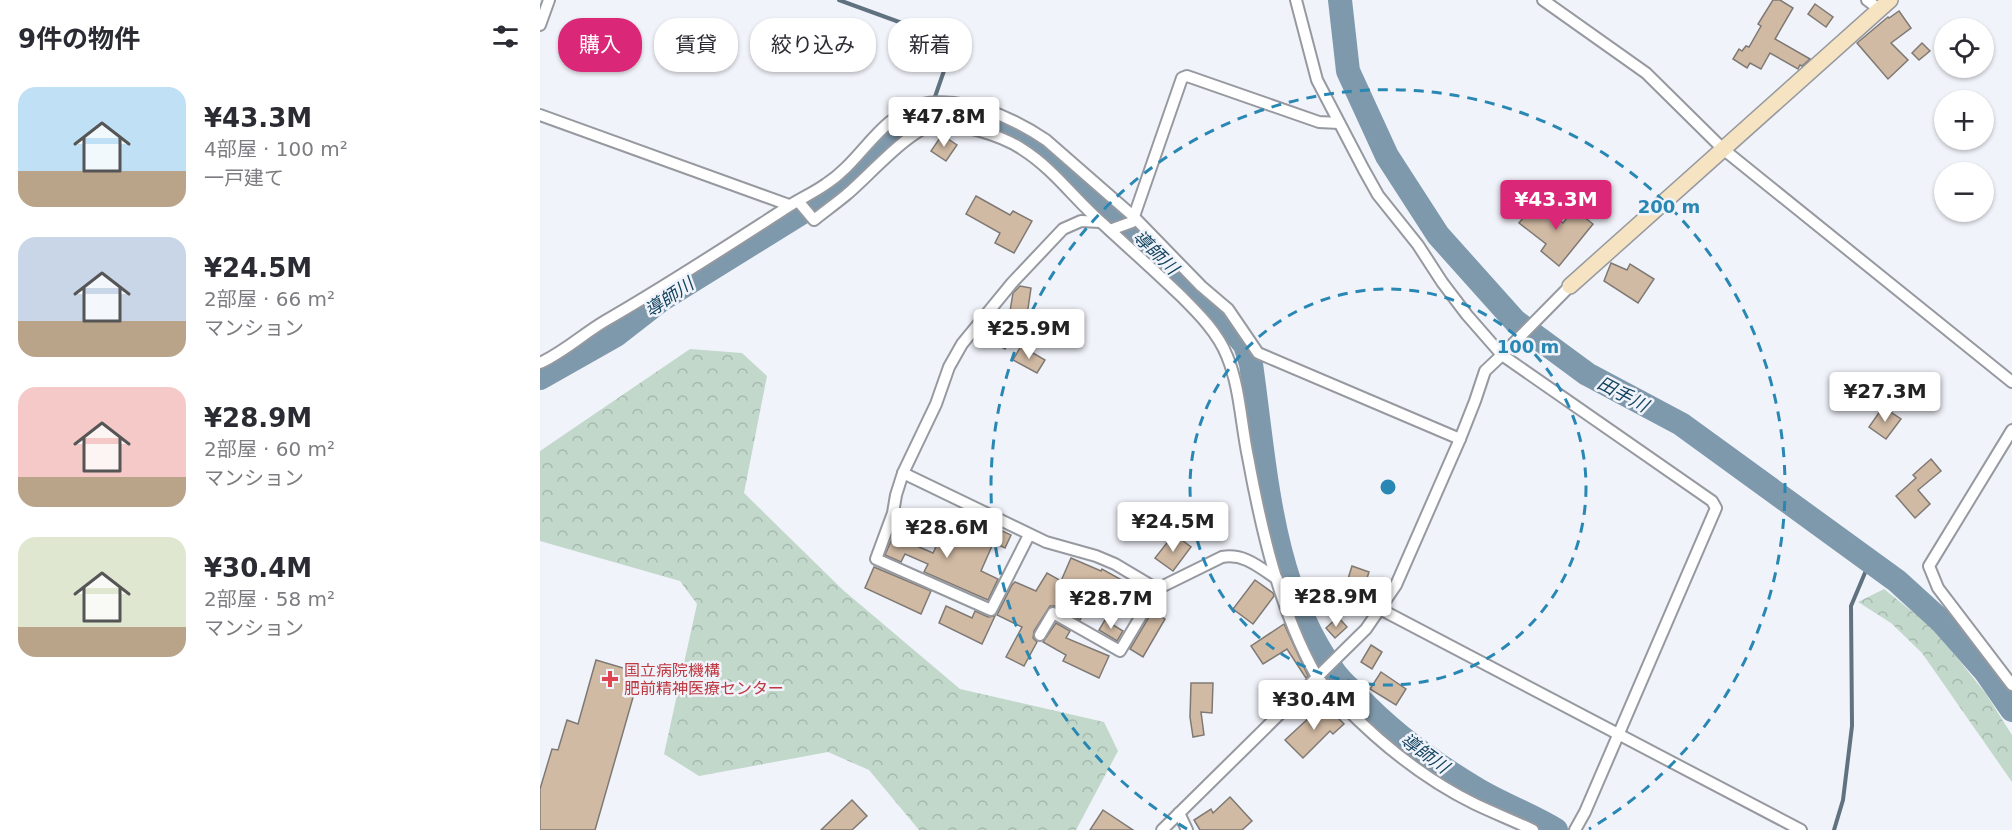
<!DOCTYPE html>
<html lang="ja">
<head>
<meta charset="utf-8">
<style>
	:root { --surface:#fff; --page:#f7f7f7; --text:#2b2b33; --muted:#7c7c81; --accent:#db2777 }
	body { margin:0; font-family:"DejaVu Sans","Noto Sans JP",sans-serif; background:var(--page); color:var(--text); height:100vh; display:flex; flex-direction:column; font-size:22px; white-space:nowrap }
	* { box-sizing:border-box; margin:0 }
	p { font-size:20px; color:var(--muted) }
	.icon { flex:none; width:33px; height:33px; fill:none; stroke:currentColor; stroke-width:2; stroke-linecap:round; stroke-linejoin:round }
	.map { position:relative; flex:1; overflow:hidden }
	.details { display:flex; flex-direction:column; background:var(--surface); width:540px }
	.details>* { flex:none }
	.hud { position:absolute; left:18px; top:18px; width:570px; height:54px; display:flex; gap:12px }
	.tools { position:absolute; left:1394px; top:18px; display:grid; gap:12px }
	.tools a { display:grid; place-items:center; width:60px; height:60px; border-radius:50%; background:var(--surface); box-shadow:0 2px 4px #0004; font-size:30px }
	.price { position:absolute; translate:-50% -51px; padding:0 14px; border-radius:6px; background:#fff; color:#222; font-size:20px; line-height:39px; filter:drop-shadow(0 2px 3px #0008) }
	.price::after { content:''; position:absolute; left:50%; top:36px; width:18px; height:14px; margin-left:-9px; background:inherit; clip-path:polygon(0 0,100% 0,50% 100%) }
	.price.current { background:var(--accent); color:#fff }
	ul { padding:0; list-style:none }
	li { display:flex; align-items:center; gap:18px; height:150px; padding:0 18px }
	li span { display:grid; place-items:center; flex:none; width:168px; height:120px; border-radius:18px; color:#555 }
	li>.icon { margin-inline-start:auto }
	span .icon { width:72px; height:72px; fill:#fffc; stroke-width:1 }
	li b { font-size:26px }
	h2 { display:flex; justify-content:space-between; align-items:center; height:72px; padding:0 18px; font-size:26px }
	.chip { padding:0 21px; border-radius:24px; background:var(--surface); box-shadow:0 2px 4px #0004; font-size:21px; line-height:54px }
	.chip.current { background:var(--accent); color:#fff }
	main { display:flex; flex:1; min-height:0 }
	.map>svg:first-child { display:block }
</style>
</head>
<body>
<main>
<section class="details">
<h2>9件の物件<svg class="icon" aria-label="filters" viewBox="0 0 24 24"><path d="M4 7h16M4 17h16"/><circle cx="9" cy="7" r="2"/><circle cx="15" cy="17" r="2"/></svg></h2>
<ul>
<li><span style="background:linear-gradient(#bfe0f5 70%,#b9a48a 0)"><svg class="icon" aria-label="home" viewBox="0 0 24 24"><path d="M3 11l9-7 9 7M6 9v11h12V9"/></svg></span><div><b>¥43.3M</b><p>4部屋 · 100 m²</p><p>一戸建て</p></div></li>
<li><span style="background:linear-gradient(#c9d6e8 70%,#b9a48a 0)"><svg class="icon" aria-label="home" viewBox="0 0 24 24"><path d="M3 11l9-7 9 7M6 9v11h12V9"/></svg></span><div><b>¥24.5M</b><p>2部屋 · 66 m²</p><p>マンション</p></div></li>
<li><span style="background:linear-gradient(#f6c9c9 75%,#b9a48a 0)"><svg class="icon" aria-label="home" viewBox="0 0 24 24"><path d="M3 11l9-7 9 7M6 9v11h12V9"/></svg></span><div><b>¥28.9M</b><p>2部屋 · 60 m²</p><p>マンション</p></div></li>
<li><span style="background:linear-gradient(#dfe7d0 75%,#b9a48a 0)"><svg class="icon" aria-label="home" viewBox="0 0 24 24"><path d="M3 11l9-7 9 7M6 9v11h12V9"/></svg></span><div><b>¥30.4M</b><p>2部屋 · 58 m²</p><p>マンション</p></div></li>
</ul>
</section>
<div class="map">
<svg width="1472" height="830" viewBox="0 0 1472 830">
	<defs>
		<pattern id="forest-crowns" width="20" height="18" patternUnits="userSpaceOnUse" patternTransform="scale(1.5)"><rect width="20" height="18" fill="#c2d8cb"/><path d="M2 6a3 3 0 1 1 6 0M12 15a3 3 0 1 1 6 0" fill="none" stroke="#a6b9ae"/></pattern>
	</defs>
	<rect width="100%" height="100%" fill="#f1f3fa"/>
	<!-- forest -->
	<g fill="url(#forest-crowns)">
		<path d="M 150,349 L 202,353 L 227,376 L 204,493 L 303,590 L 420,689 L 564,722 L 578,751 L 536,830 L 379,830 L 329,770 L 288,752 L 159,776 L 124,754 L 157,604 L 140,581 L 0,541 L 0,451 Z"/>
		<path d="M 1344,589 L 1389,625 L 1419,660 L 1446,694 L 1472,735 L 1472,782 L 1382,653 L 1351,623 L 1318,602 Z"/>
	</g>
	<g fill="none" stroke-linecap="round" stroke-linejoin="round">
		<!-- stream -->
		<g stroke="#607280" stroke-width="4">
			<path d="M 299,0 L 414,42 L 389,114"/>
			<path d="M 1294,830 L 1303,800 L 1312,726 L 1311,606 L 1330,561"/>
		</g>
		<!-- river -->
		<g stroke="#7f99ac" stroke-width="24">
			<path d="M 800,0 L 808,71 L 847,156 L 898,235 L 975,321 L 1047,374 L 1141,424 L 1357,581 L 1401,621 L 1445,671 L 1472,710"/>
			<path d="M 0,378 L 76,335 L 121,300 L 287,197 L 323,170 L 361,131 L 389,114 L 418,113 L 439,115 L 458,122 L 482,134 L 509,155 L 549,193 L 577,216 L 610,249 L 681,315 L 705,345 L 711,364 C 726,469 730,584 795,673 C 801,681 810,689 817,696 C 851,732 893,763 935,788 C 961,804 990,814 1016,830"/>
		</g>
	</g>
	<!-- building -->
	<g fill="#d1baa4" stroke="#7f7974" stroke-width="1.5">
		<path d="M 1233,0 L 1240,0 L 1253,8 L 1235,39 L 1270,59 L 1262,66 L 1260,65 L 1258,69 L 1230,53 L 1221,69 L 1210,63 L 1207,68 L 1193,59 L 1199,49 L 1202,51 L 1206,46 L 1209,47 L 1221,26 L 1218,24 Z"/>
		<path d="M 1275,4 L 1293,17 L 1286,27 L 1268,14 Z"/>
		<path d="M 1359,11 L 1371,28 L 1351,43 L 1368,60 L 1348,79 L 1317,43 L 1348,17 L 1349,18 Z"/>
		<path d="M 1382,43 L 1390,51 L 1379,60 L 1372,53 Z"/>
		<path d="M 402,135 L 417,145 L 406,161 L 391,151 Z"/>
		<path d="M 436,196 L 470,215 L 473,211 L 492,221 L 474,253 L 455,243 L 460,233 L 426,214 Z"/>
		<path d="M 996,202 L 1023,223 L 1034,209 L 1053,224 L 1019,266 L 1001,251 L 1006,244 L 979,223 Z"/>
		<path d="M 1071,263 L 1087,270 L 1090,264 L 1114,279 L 1098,303 L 1064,281 Z"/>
		<path d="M 480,286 L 491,288 L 487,315 L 484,315 L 465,349 L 443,337 L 459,311 L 469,317 L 473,293 Z"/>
		<path d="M 481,346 L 505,360 L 497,373 L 473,360 Z"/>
		<path d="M 1343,407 L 1361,419 L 1346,439 L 1329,427 Z"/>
		<path d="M 1391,459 L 1401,471 L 1378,490 L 1390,504 L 1375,518 L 1356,496 L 1376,478 L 1373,475 Z"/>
		<path d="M 362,516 L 378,524 L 370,543 L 393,553 L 403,532 L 427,543 L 430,536 L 452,546 L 441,571 L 458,579 L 448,600 L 384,572 L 388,564 L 365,554 L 361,562 L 345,555 Z"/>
		<path d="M 452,526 L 471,535 L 465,548 L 446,539 Z"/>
		<path d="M 634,534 L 651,547 L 633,571 L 615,558 Z"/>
		<path d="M 531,558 L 561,571 L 562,569 L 589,584 L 578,604 L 556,592 L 540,620 L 517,606 L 510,606 L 494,631 L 493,638 L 497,642 L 484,666 L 466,657 L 482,627 L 457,615 L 472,585 L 475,582 L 496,591 L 507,573 L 521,581 Z"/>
		<path d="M 812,566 L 829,572 L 820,600 L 803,595 Z"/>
		<path d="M 334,567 L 391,591 L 381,614 L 325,588 Z"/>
		<path d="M 715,580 L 733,593 L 734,596 L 713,624 L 693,609 Z"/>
		<path d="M 406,606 L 432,618 L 435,611 L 448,617 L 455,616 L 442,644 L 399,623 Z"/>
		<path d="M 612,612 L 625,619 L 603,657 L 590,649 Z"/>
		<path d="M 798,617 L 807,627 L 795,638 L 786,628 Z"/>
		<path d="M 565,620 L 583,631 L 577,641 L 559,630 Z"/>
		<path d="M 516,623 L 530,631 L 526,638 L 569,656 L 559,678 L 523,661 L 526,655 L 503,642 Z"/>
		<path d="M 744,624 L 768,676 L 766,678 L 747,649 L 723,664 L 711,646 Z"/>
		<path d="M 831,645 L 842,652 L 832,669 L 821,662 Z"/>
		<path d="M 56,660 L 100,673 L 55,830 L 0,830 L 0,789 L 12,749 L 18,750 L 27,720 L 38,724 Z"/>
		<path d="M 841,672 L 866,689 L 856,705 L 830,689 Z"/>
		<path d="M 651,683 L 673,683 L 672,713 L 661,712 L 664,735 L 653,737 L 650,717 Z"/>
		<path d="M 784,704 L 804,724 L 793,734 L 790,731 L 763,758 L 745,740 Z"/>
		<path d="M 690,797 L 712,821 L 702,830 L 660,830 L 654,820 L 671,809 L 673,813 Z"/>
		<path d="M 312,800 L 327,816 L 312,830 L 281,830 Z"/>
		<path d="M 563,810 L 593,830 L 550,830 Z"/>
	</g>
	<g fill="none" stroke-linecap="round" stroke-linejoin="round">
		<defs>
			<g id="street">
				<path d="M 756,0 L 777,80 L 824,170 L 838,195 L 878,245 L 902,282 L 927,315 L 962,355 L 1172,501 L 1176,508 L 1045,812 L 1035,830"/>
				<path d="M 1003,0 L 1106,73 L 1183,149 L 1472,382"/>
				<path d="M 1327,0 L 1339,9"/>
				<path d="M 0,25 L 9,0"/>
				<path d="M 0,115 L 249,205"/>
				<path d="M 258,201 L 274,220 C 284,212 295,204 306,195 C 326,179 371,127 395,125 C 420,123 461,135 482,149 C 515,170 534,199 562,223 C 589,248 616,272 642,297 C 659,314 678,333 687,356 C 700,387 701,424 708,457 C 721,528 740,612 776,675 C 783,686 794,695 803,705 C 841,744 886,780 935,804 C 954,813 974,821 993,830"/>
				<path d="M 570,230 L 592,222 L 642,78 L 647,76 L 779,122 L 799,123"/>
				<path d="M 0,363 C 24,352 43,334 65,321 C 126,286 184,248 243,210 C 257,200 272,194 286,184 C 323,160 338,117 383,104 C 393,101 404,102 414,103 C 449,107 478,121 506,140 L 593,216 L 661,286 L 688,309 L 718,353 L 920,439"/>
				<path d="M 1472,430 L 1389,566 L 1398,588 L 1472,685"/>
				<path d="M 363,473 L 506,542 L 556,556 L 575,564 L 617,589 L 682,557 C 704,553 719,567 737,579"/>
				<path d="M 489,535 L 451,610 L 336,559 L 353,513 L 356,495 L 363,473 L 396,404 L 409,367 L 422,344 L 472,283 L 523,229 L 541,221 L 560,222"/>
				<path d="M 840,609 L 1261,830"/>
				<path d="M 500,635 L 513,613 L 580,651 L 617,589"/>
				<path d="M 639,813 L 647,830"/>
				<path d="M 622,830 L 826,629 L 856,585 L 920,439 L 935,401 L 945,371 L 962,355 L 1030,286"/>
			</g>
			<path id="secondary" d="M 1030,286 L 1350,0"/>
		</defs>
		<!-- street casing -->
		<use href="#street" stroke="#96999f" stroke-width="14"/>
		<!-- secondary casing -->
		<use href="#secondary" stroke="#96999f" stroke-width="18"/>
		<!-- street -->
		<use href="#street" stroke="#fff" stroke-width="10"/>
		<!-- secondary -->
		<use href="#secondary" stroke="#f5e3c2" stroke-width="15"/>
	</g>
	<!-- distance rings -->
	<g fill="none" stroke="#2987b3" stroke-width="3" stroke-dasharray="10 8">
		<circle cx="848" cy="487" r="198"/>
		<path d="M647 829A397 397 0 1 1 1049 829"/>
	</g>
	<!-- markers -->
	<path fill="#e0444e" stroke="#f1f3fa" stroke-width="2" d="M67 670h6v6h6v6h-6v6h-6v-6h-6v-6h6z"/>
	<g text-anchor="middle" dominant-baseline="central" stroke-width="5" stroke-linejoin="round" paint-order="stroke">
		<!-- health labels -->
		<g font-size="16" fill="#be3a42" stroke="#f1f3fa" text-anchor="start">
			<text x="84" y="670">国立病院機構<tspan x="84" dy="18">肥前精神医療センター</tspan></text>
		</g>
		<!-- water labels -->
		<g font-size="18" font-style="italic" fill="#154561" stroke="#f1f3fa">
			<text transform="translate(616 252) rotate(44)">導師川</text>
			<text transform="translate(129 297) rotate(-34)">導師川</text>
			<text transform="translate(1083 394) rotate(28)">田手川</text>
			<text transform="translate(885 753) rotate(36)">導師川</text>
		</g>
	</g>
	<circle cx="848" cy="487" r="9" fill="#2987b3" stroke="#f1f3fa" stroke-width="3"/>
	<g font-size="18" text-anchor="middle" font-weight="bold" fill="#2987b3" stroke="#f1f3fa" stroke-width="5" stroke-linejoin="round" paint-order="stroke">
		<text x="1129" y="213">200 m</text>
		<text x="988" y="353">100 m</text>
	</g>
</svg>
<div class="tools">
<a><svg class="icon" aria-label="locate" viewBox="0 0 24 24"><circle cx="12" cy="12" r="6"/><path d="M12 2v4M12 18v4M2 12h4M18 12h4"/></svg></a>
<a>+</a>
<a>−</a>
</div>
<b class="price" style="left:404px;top:148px">¥47.8M</b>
<b class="price current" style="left:1016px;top:231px">¥43.3M</b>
<b class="price" style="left:489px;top:360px">¥25.9M</b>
<b class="price" style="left:1345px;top:423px">¥27.3M</b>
<b class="price" style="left:633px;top:553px">¥24.5M</b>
<b class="price" style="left:407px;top:559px">¥28.6M</b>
<b class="price" style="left:796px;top:628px">¥28.9M</b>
<b class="price" style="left:571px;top:630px">¥28.7M</b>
<b class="price" style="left:774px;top:731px">¥30.4M</b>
<div class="hud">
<a class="chip current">購入</a>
<a class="chip">賃貸</a>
<a class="chip">絞り込み</a>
<a class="chip">新着</a>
</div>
</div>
</main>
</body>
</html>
